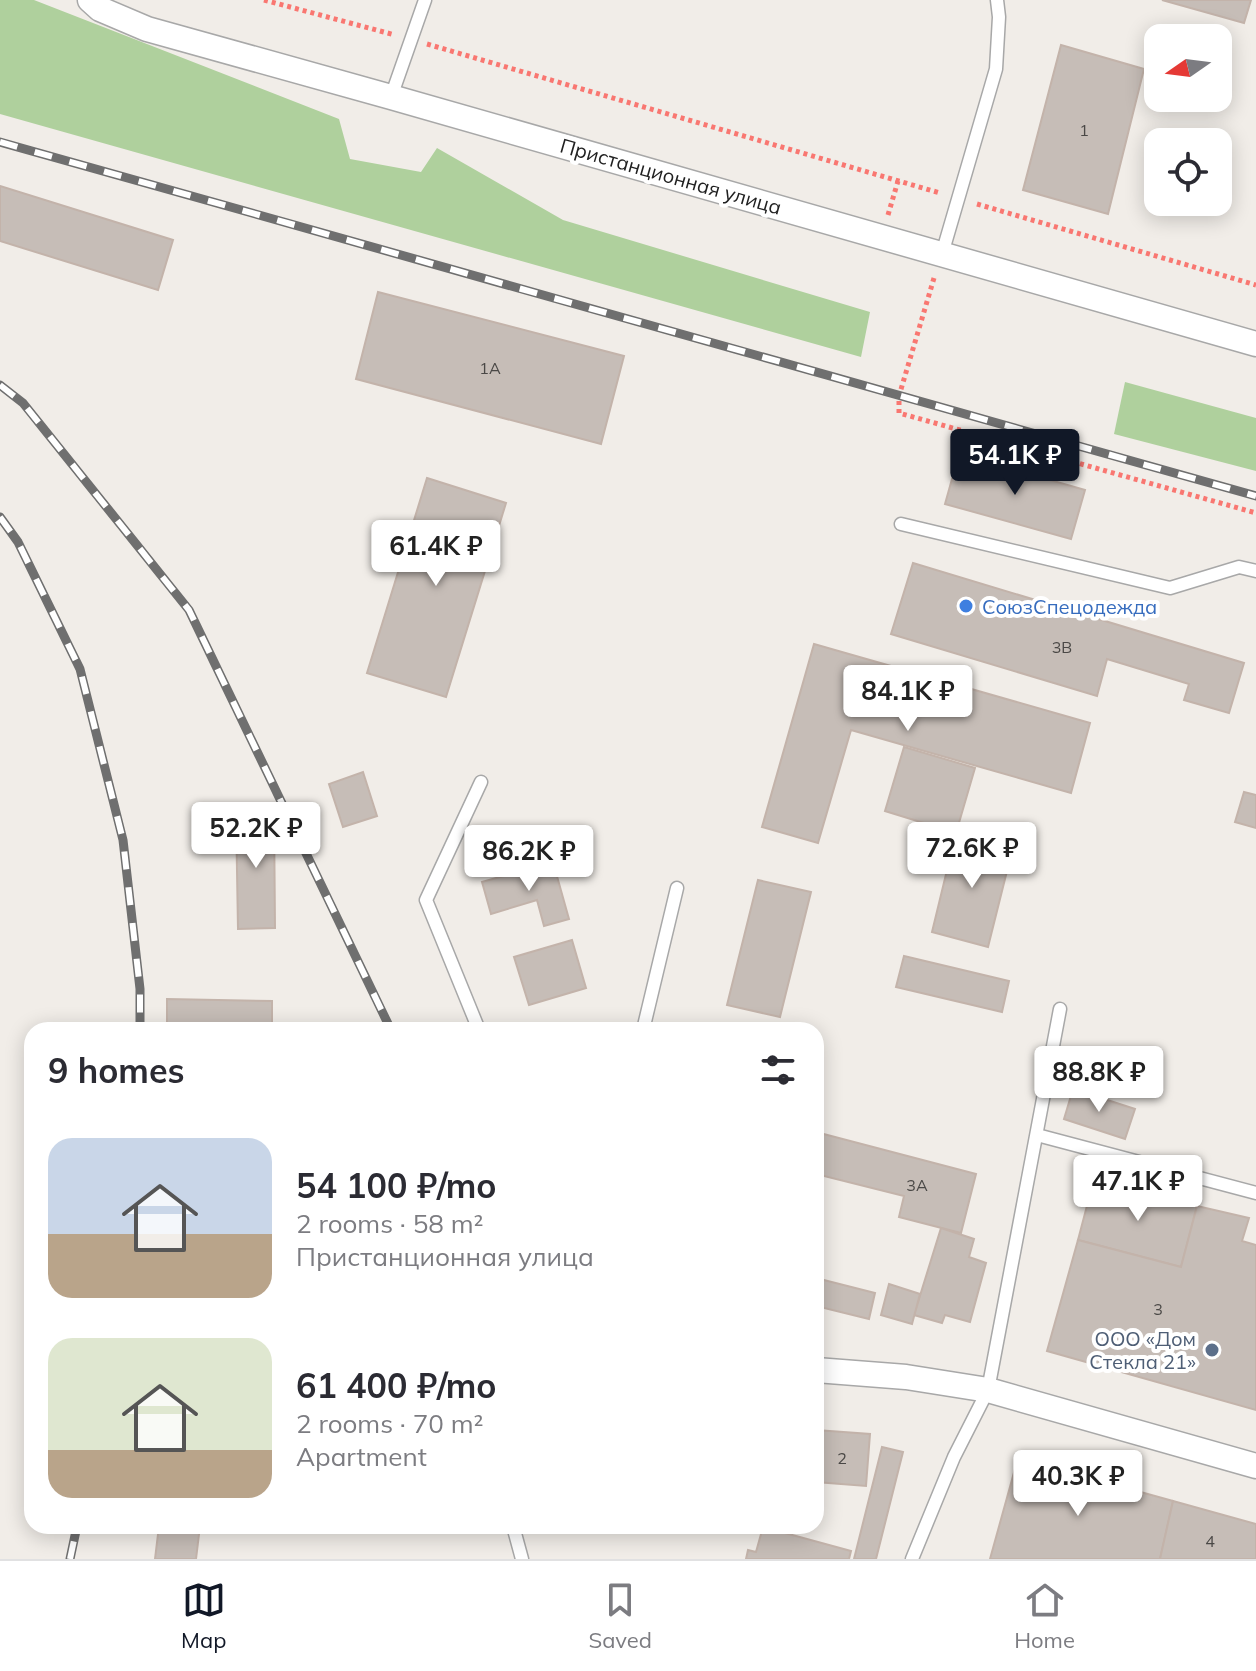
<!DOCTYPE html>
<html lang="en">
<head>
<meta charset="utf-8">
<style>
	:root { --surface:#fff; --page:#f2f2f3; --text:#2b2b33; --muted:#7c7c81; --line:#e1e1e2; --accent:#111827 }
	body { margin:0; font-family:Mulish,sans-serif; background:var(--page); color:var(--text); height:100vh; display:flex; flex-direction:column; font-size:30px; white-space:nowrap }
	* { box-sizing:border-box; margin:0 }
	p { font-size:26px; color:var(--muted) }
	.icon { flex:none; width:44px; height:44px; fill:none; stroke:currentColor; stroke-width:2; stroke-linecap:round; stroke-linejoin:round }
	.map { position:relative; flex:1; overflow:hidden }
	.sheet { position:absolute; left:24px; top:1022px; width:800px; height:512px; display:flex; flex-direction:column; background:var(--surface); border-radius:24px; box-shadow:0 4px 20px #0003 }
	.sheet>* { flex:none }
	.needle { width:52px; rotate:256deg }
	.buttons { position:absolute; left:1144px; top:24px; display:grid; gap:16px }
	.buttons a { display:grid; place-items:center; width:88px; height:88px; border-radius:16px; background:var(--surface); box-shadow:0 4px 20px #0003; font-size:40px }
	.price { position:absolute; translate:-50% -68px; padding:0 18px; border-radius:8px; background:#fff; color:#222; font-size:26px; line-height:52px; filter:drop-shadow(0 2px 4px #0008) }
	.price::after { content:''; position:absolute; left:50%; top:48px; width:24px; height:18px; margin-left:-12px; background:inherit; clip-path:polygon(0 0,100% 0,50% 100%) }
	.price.active { background:var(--accent); color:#fff }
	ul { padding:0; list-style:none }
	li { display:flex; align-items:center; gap:24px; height:200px; padding:0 24px }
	li span { display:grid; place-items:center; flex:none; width:224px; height:160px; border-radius:24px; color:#555 }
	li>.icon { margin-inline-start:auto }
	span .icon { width:96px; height:96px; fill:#fffc; stroke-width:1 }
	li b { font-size:34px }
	h2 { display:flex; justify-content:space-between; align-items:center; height:96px; padding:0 24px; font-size:34px }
	.dock { display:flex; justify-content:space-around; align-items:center; height:112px; border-top:2px solid var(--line); background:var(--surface); font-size:22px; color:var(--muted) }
	.dock a { display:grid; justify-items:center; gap:4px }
	.dock .active { color:var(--accent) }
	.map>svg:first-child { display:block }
</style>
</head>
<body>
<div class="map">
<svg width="1256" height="1559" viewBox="0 0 1256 1559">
	<rect width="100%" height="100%" fill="#f1ede8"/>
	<!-- forest -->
	<g fill="#afd09d">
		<path d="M 0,0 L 34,0 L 339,119 L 350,159 L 421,172 L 437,148 L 563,220 L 870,312 L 861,357 L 0,114 Z"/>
		<path d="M 1125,382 L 1256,418 L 1256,471 L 1114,434 Z"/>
	</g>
	<!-- building -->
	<g fill="#c6bdb7" stroke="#c3b3aa" stroke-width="2">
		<path d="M 1162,0 L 1251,0 L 1244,23 Z"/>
		<path d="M 1061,45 L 1144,69 L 1108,214 L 1023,190 Z"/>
		<path d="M 0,186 L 173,240 L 158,290 L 0,241 Z"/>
		<path d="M 378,292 L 624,356 L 601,444 L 356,379 Z"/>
		<path d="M 959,454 L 1085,490 L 1071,539 L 945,504 Z"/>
		<path d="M 427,478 L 506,503 L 446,697 L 367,673 Z"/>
		<path d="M 913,563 L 1244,663 L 1229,713 L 1184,700 L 1189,684 L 1107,659 L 1097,696 L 891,634 Z"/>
		<path d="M 814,644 L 1090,723 L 1071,793 L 851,730 L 818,843 L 762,827 Z"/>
		<path d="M 904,747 L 975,768 L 956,833 L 885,811 Z"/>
		<path d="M 363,772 L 377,816 L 343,827 L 329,784 Z"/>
		<path d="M 1244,792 L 1256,795 L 1256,828 L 1235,822 Z"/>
		<path d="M 274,811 L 275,928 L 238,929 L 236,812 Z"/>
		<path d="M 956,833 L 1013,847 L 988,947 L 932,932 Z"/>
		<path d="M 553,862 L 569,919 L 544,926 L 537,900 L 491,914 L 482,882 Z"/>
		<path d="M 758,880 L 811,892 L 780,1017 L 727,1005 Z"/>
		<path d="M 572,940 L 586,988 L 529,1005 L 514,957 Z"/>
		<path d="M 904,956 L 1009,981 L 1002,1012 L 896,987 Z"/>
		<path d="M 167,999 L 272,1001 L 272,1030 L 167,1030 Z"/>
		<path d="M 1073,1089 L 1135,1109 L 1125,1139 L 1064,1119 Z"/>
		<path d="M 816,1132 L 976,1174 L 961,1233 L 899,1217 L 904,1196 L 816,1174 Z"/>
		<path d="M 1094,1179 L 1197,1206 L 1181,1267 L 1078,1240 Z"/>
		<path d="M 1197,1206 L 1249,1218 L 1242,1241 L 1256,1245 L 1256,1410 L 1047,1351 L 1078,1240 L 1181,1267 Z"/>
		<path d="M 941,1228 L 974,1239 L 969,1257 L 986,1263 L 970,1322 L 945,1315 L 942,1323 L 914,1315 Z"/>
		<path d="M 816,1278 L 875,1293 L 869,1319 L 816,1306 Z"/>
		<path d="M 889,1284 L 920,1294 L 912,1324 L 881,1315 Z"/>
		<path d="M 816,1430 L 870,1434 L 866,1486 L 816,1482 Z"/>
		<path d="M 882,1447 L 903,1452 L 876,1559 L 854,1559 Z"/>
		<path d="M 1018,1458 L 1173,1501 L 1160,1559 L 990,1559 Z"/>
		<path d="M 1173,1501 L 1256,1524 L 1256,1559 L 1160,1559 Z"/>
		<path d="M 159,1526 L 200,1526 L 196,1559 L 155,1559 Z"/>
		<path d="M 763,1527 L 851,1551 L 849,1559 L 746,1559 L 748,1550 L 756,1552 Z"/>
	</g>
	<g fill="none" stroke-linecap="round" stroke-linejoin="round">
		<defs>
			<g id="service">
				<path d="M 391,97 L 425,0"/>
				<path d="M 942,254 L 996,69 L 999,17 L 997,0"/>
				<path d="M 901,524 L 1170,588 L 1239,567 L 1256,571"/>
				<path d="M 479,1030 L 426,900 L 481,782"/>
				<path d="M 643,1030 L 677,888"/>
				<path d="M 1037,1135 L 1256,1193"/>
				<path d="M 513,1526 L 522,1559"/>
				<path d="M 912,1559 L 954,1457 L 988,1390 L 1060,1009"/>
			</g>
			<g id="minor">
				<path d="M 90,0 L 100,9 L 147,29 L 391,97 L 1256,344"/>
				<path d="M 816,1370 L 906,1377 L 988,1390 L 1256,1466"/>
			</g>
		</defs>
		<!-- service casing -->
		<use href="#service" stroke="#a8a8a8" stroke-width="15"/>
		<!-- minor casing -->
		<use href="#minor" stroke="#a8a8a8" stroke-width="27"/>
		<!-- path -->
		<g stroke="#f97771" stroke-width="5" stroke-dasharray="4 4" stroke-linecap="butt">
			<path d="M 264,0 L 395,35"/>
			<path d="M 427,44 L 940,193"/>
			<path d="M 977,204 L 1256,285"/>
			<path d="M 888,215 L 898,181"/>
			<path d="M 934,278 L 899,396 L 899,413 L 1256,513"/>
		</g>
		<!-- service -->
		<use href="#service" stroke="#fff" stroke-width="12"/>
		<!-- minor -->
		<use href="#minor" stroke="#fff" stroke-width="24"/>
		<defs>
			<g id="rail">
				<path d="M 0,142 L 1256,496"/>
				<path d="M 0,385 L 23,403 L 189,610 L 391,1030"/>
				<path d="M 0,517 L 18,542 L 80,669 L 123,840 L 140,989 L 140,1030"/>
				<path d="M 70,1559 L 77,1526"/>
			</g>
		</defs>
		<!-- rail casing -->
		<use href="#rail" stroke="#6f6f6f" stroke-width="9"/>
		<!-- rail -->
		<use href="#rail" stroke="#fff" stroke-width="6" stroke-dasharray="18" stroke-linecap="butt"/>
	</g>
	<!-- markers -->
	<circle fill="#3f7fe0" stroke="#fff" stroke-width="3" cx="966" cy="606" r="8"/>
	<circle fill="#5c6f8a" stroke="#fff" stroke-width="3" cx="1212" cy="1350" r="8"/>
	<g text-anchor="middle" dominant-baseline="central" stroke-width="8" stroke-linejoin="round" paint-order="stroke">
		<!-- number labels -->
		<g font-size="16" fill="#4a4846">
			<text x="1084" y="130">1</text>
			<text x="490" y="368">1А</text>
			<text x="1062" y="647">3В</text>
			<text x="917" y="1185">3А</text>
			<text x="1158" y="1309">3</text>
			<text x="842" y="1458">2</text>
			<text x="1210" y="1541">4</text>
		</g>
		<!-- street labels -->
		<g font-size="20" fill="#212121" stroke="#fff">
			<text transform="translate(671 176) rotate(16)">Пристанционная улица</text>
		</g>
		<!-- shop labels -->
		<g font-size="20" fill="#366cbe" stroke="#fff" text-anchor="start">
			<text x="982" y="606">СоюзСпецодежда</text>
		</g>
		<!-- service labels -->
		<g font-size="20" fill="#4e5e75" stroke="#fff" text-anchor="end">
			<text x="1196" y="1338">ООО «Дом<tspan x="1196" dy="23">Стекла 21»</tspan></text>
		</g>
	</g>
</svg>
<div class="buttons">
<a><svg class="needle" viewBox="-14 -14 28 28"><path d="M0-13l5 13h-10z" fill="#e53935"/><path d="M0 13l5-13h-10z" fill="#7c7c81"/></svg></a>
<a><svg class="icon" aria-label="locate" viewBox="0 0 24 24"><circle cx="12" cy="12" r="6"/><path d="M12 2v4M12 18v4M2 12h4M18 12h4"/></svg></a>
</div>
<b class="price active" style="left:1015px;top:497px">54.1K ₽</b>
<b class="price" style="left:436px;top:588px">61.4K ₽</b>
<b class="price" style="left:908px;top:733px">84.1K ₽</b>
<b class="price" style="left:256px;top:870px">52.2K ₽</b>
<b class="price" style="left:972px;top:890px">72.6K ₽</b>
<b class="price" style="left:529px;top:893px">86.2K ₽</b>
<b class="price" style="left:1099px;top:1114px">88.8K ₽</b>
<b class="price" style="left:1138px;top:1223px">47.1K ₽</b>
<b class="price" style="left:1078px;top:1518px">40.3K ₽</b>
<section class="sheet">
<h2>9 homes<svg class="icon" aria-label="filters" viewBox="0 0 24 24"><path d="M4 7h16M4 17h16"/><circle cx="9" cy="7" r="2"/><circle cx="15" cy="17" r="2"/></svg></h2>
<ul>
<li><span style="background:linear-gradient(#c9d6e8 60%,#b9a48a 0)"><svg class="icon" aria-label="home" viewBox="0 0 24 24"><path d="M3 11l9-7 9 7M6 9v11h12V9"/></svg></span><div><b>54 100 ₽/mo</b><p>2 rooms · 58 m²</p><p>Пристанционная улица</p></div></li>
<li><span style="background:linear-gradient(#dfe7d0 70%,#b9a48a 0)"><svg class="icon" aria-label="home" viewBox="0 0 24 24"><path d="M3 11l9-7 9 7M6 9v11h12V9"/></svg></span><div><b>61 400 ₽/mo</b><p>2 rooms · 70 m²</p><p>Apartment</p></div></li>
</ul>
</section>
</div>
<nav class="dock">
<a class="active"><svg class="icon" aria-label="map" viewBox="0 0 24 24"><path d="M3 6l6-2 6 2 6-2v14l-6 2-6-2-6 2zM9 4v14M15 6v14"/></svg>Map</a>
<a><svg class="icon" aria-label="saved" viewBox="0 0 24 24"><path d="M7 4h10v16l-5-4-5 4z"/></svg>Saved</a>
<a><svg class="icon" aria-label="home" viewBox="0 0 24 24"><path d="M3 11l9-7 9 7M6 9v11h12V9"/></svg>Home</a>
</nav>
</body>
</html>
